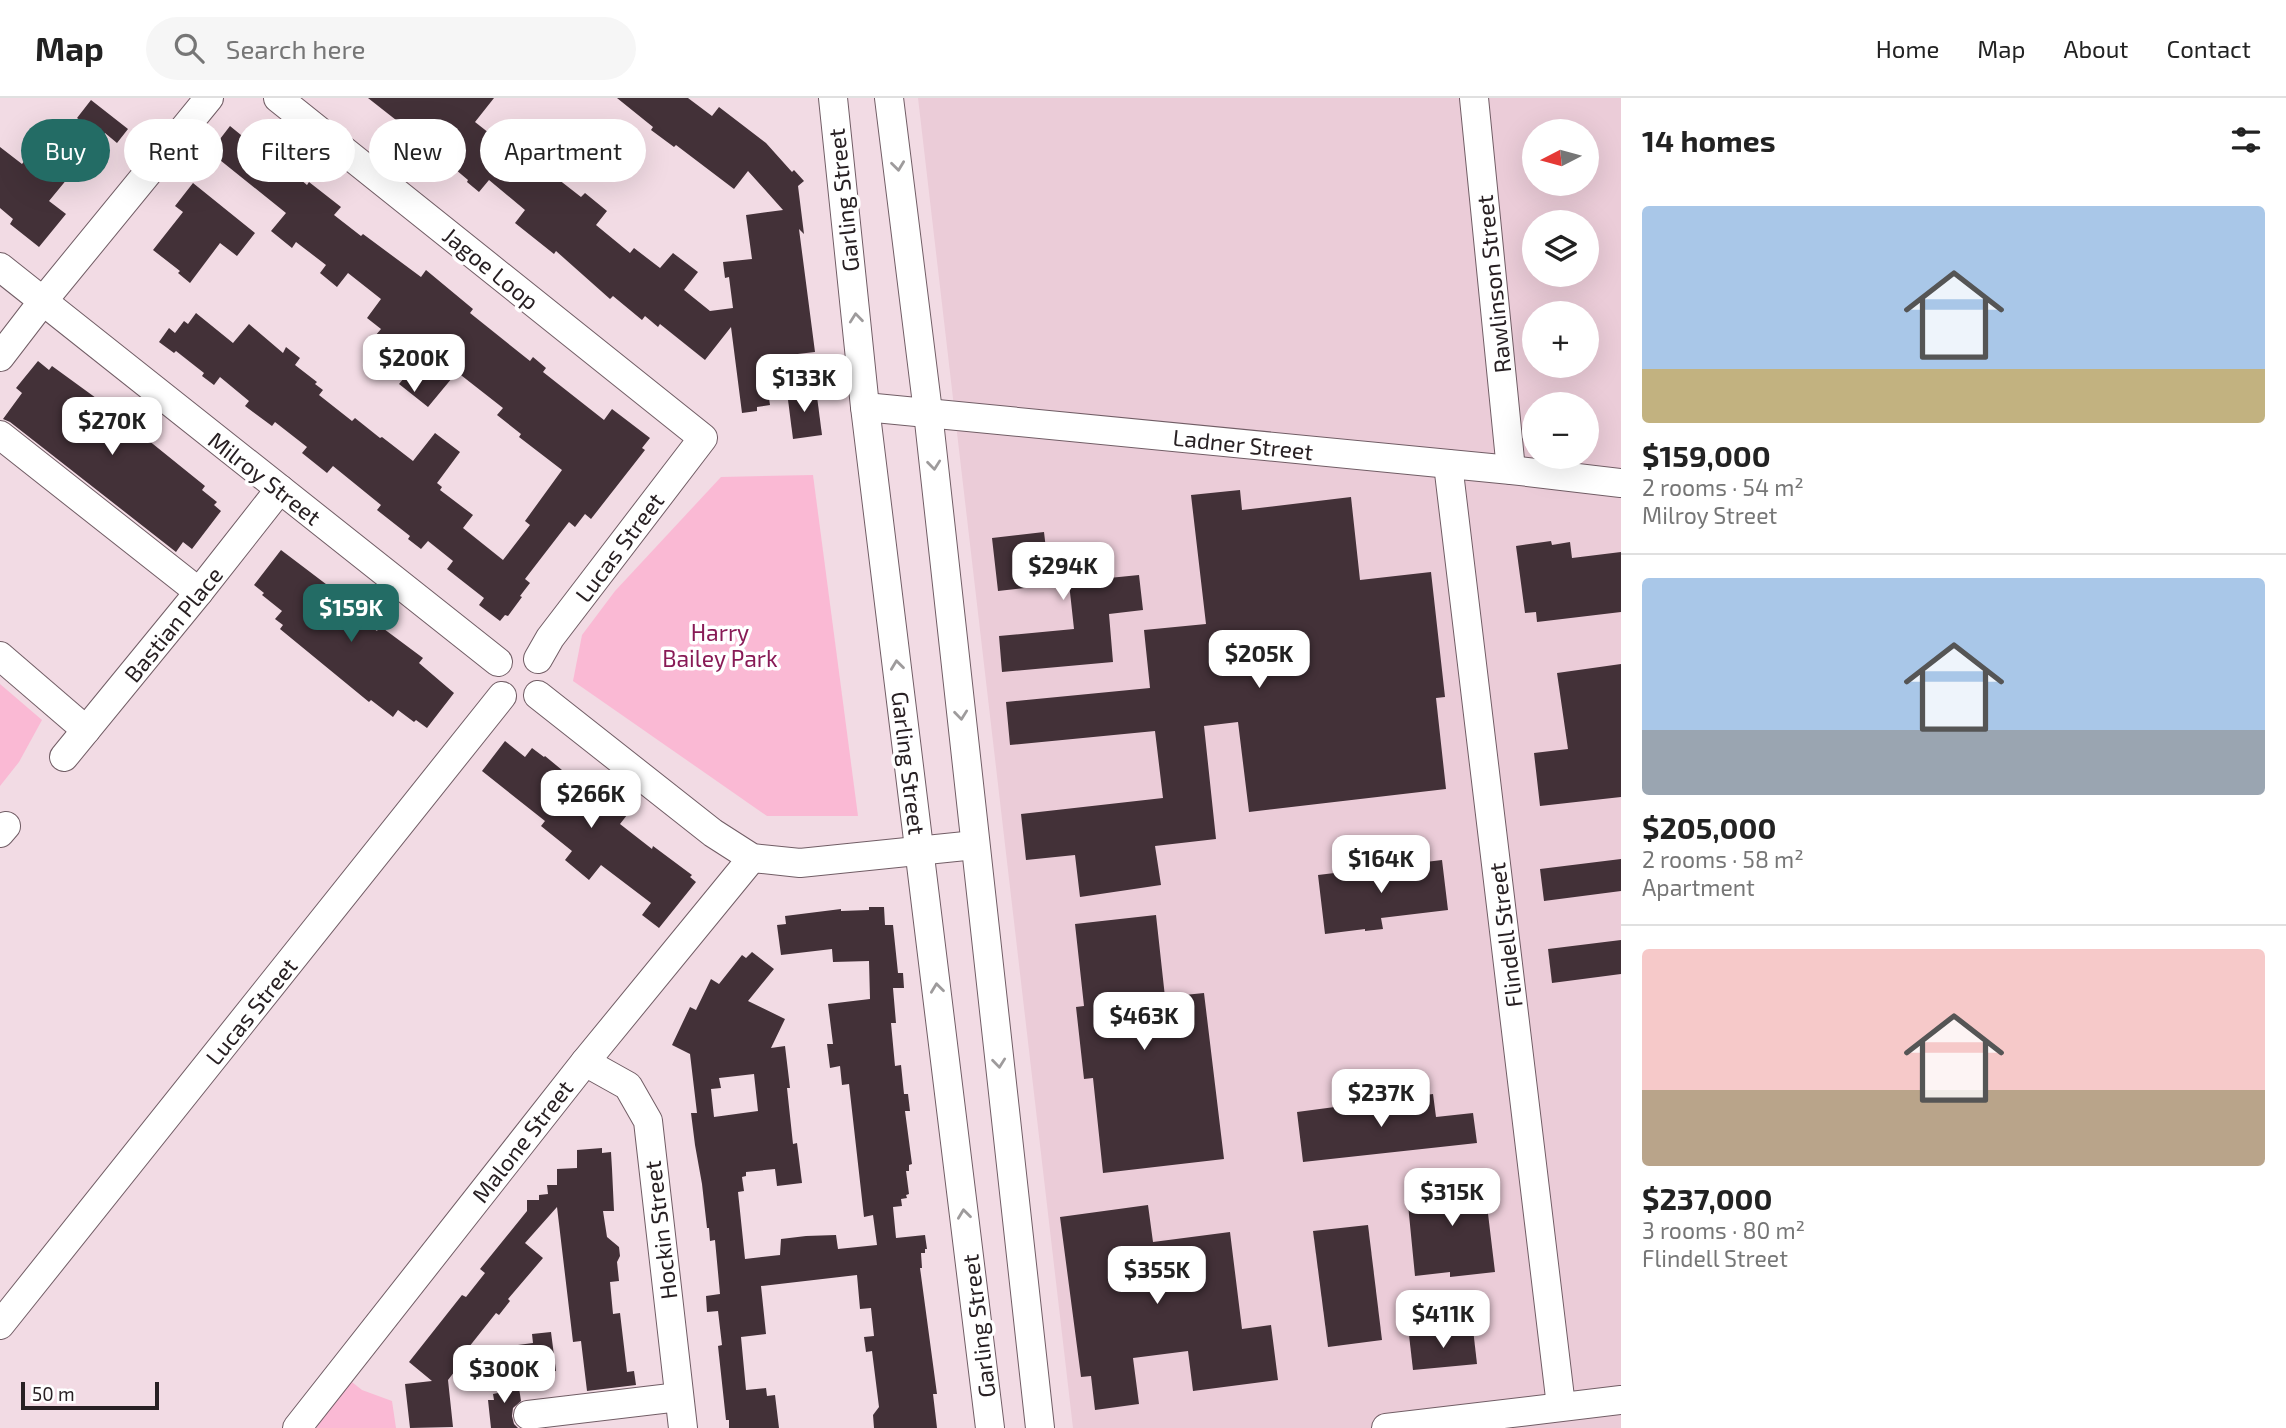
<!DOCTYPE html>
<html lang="en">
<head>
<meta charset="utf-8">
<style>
	:root { --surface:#fff; --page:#f6f6f6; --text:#222; --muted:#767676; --line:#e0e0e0; --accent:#236c65 }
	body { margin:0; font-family:"Exo 2",sans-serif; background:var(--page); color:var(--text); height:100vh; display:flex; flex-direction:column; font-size:26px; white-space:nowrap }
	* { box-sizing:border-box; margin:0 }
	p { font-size:23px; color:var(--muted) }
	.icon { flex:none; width:38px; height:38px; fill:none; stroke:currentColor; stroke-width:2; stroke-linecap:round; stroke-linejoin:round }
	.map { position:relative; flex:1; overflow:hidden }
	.details { display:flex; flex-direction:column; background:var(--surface); width:665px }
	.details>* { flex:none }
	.banner { position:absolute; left:21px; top:21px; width:665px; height:63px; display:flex; gap:14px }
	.needle { width:46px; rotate:264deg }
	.tools { position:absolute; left:1522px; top:21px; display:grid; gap:14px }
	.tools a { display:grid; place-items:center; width:77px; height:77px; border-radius:50%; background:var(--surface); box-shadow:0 7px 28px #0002; font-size:35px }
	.scale { position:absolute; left:21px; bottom:18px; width:138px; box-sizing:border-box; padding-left:7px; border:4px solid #282023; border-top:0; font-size:19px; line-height:24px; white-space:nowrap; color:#282023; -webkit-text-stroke:5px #fff; paint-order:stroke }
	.price { position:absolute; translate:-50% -60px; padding:0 16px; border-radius:14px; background:#fff; color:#222; font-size:23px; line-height:46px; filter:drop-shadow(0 2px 4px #0008) }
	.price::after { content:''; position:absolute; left:50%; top:42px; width:21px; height:16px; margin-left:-10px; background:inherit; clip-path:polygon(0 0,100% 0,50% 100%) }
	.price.selected { background:var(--accent); color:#fff }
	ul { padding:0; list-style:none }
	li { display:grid; align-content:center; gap:14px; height:371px; padding:0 21px }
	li+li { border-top:2px solid var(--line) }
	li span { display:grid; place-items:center; height:217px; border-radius:7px; color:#555 }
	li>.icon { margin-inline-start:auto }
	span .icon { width:126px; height:126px; fill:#fffc; stroke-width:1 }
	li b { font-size:30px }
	h2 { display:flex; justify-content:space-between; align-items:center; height:84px; padding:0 21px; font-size:30px }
	.pill { padding:0 24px; border-radius:32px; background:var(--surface); box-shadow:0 7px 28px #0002; font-size:24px; line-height:63px }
	.pill.selected { background:var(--accent); color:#fff }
	header { display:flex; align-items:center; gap:42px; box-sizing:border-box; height:98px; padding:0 35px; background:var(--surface); border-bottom:2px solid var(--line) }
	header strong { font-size:33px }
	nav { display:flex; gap:38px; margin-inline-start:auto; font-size:24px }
	.search { width:490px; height:63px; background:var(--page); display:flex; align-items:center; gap:18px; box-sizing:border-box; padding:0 24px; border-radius:38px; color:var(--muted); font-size:26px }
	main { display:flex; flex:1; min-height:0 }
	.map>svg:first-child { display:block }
</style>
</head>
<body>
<header>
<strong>Map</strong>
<div class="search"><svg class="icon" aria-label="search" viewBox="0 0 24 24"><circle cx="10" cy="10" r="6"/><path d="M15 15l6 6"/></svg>Search here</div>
<nav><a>Home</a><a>Map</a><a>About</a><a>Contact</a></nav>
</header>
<main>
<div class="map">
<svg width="1621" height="1330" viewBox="0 0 1621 1330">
	<rect width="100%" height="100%" fill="#f2dbe4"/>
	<!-- built -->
	<path fill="#ebccd8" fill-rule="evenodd" d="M 918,0 L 1621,0 L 1621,1330 L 1073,1330 ZM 1535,33 L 1587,33 L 1587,86 L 1535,86 ZM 1535,124 L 1587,124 L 1587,177 L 1535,177 ZM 1535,215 L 1587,215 L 1587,268 L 1535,268 ZM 1535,306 L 1587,306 L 1587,359 L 1535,359 Z"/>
	<!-- green -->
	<g fill="#fab9d4">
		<path d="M 813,377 L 858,718 L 767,718 L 573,583 L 582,537 L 615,493 L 721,379 Z"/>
		<path d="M 0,586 L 42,622 L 19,664 L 0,688 Z"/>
		<path d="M 348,1281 L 362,1292 L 392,1303 L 396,1330 L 317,1330 L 318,1324 Z"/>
	</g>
	<!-- building -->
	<g fill="#433138" fill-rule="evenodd">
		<path d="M 368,0 L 494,0 L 475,24 L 512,53 L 536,22 L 542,26 L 545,21 L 552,26 L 557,21 L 577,38 L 549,74 L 581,99 L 585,95 L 607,113 L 596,127 L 630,155 L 634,150 L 660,170 L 673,155 L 698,174 L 684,192 L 710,213 L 733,210 L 729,179 L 725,180 L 723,164 L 752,161 L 746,117 L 783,112 L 748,73 L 734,91 L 676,47 L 674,49 L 651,32 L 653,29 L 617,0 L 688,0 L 712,18 L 719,9 L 766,45 L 792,74 L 794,72 L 804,83 L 798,88 L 804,136 L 799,131 L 815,254 L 763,260 L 770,307 L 757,309 L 757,313 L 742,315 L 731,229 L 705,262 L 660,226 L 658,229 L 645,218 L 642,222 L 613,198 L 610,201 L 556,153 L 554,156 L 515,125 L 525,112 L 489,82 L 479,94 L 467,84 L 468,82 L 449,66 L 452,63 L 413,30 L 410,33 Z"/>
		<path d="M 91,2 L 128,31 L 117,45 L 105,35 L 49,103 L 66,116 L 39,149 L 10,126 L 13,121 L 0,110 L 0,49 L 22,66 L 44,38 L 57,48 L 60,44 L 62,47 L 81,23 L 77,20 Z"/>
		<path d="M 230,28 L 285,73 L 287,70 L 307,87 L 309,84 L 341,109 L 334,117 L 361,138 L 363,136 L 421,179 L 426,172 L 473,211 L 470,215 L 530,263 L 533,259 L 546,270 L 543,274 L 604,322 L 612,311 L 650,340 L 642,350 L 645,352 L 591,421 L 585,416 L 575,429 L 569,424 L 525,481 L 530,485 L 520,498 L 522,499 L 508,518 L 505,517 L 500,523 L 479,507 L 484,500 L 447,471 L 453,463 L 428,443 L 421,451 L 408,441 L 410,438 L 377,412 L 381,407 L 333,368 L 327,375 L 302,355 L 307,349 L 275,324 L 272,328 L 245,308 L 249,303 L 220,279 L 214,287 L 202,278 L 204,275 L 176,253 L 174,255 L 159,244 L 169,230 L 175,235 L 184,223 L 188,226 L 196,215 L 233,245 L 249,226 L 283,255 L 286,249 L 300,260 L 295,267 L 317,284 L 315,286 L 323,292 L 319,297 L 352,323 L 355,320 L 380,340 L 382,339 L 413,363 L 435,335 L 460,354 L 437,385 L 442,389 L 440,392 L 473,417 L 463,430 L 503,462 L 530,427 L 525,423 L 562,372 L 519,339 L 521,336 L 497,317 L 503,310 L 457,274 L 428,309 L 399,286 L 414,268 L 375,238 L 381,231 L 367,220 L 381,201 L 348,175 L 337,189 L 320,175 L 326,167 L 296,144 L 292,150 L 271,133 L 286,115 L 210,54 Z"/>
		<path d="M 193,85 L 255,135 L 237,158 L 220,145 L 190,185 L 178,175 L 180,173 L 153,152 L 183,114 L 175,108 Z"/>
		<path d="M 38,263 L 49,272 L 52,268 L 96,300 L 205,388 L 202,392 L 217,404 L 214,407 L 221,413 L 192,451 L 183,444 L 176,454 L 10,324 L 3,321 L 22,295 L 16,290 Z"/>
		<path d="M 816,291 L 822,337 L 793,341 L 787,294 Z"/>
		<path d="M 1240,392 L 1242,412 L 1351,399 L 1360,482 L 1431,474 L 1445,599 L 1436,600 L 1446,691 L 1249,714 L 1238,624 L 1204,628 L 1216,741 L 1155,748 L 1161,787 L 1080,799 L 1075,757 L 1026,762 L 1021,716 L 1163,700 L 1155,633 L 1010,647 L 1006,604 L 1150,590 L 1144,532 L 1206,526 L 1191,397 Z"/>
		<path d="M 1044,434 L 1046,451 L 1065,449 L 1066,452 L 1105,448 L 1109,480 L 1139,477 L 1143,512 L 1109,516 L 1113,564 L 1002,574 L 999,538 L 1074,531 L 1069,485 L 998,493 L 992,440 Z"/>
		<path d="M 1551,443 L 1552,447 L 1570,444 L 1572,460 L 1621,454 L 1621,514 L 1537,524 L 1536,514 L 1525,515 L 1516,448 Z"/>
		<path d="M 281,452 L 347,502 L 343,508 L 365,525 L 377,533 L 380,528 L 423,560 L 419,565 L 454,595 L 427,630 L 416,622 L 414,624 L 398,612 L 393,619 L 371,602 L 369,604 L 280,531 L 283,527 L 275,521 L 282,513 L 262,497 L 264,495 L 254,487 Z"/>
		<path d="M 1621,566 L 1621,699 L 1540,708 L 1534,655 L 1568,651 L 1557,575 Z"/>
		<path d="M 505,643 L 525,659 L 532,650 L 544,659 L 545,658 L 585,691 L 581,696 L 603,714 L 610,704 L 627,717 L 620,726 L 652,751 L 653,748 L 692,777 L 690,779 L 696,784 L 659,830 L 642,817 L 651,805 L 601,767 L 589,782 L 565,762 L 572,753 L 541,728 L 545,723 L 482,673 Z"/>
		<path d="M 1621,761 L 1621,793 L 1544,803 L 1540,771 Z"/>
		<path d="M 1442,762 L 1448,812 L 1381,820 L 1383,831 L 1365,833 L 1365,831 L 1325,836 L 1318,777 Z"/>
		<path d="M 869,809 L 884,809 L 885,827 L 893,827 L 898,875 L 903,875 L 904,890 L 893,890 L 896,925 L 891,925 L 895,968 L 901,967 L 904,996 L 908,996 L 910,1013 L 905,1013 L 912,1066 L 909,1067 L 909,1073 L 906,1073 L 909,1096 L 906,1097 L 907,1100 L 901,1101 L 902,1108 L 893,1109 L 896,1140 L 925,1137 L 927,1151 L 925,1151 L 925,1155 L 921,1155 L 922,1170 L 920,1170 L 937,1296 L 933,1296 L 937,1330 L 874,1330 L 873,1317 L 879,1309 L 872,1253 L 866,1254 L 864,1239 L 874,1238 L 871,1210 L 860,1211 L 857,1177 L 761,1188 L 766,1236 L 741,1239 L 746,1292 L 766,1290 L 767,1298 L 775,1297 L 779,1330 L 729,1330 L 729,1322 L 726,1322 L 718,1248 L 722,1247 L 718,1213 L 707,1214 L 706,1198 L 720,1196 L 715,1142 L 710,1143 L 709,1130 L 707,1130 L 702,1086 L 695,1047 L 691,1015 L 697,1015 L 690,956 L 672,947 L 690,909 L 696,912 L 711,881 L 719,886 L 742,857 L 746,860 L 752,854 L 774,871 L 748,903 L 785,921 L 771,950 L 785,948 L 790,990 L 787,990 L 793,1046 L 797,1045 L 802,1085 L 777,1088 L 775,1071 L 746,1074 L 746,1078 L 742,1079 L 744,1093 L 738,1094 L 745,1161 L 780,1157 L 781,1141 L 806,1138 L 836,1137 L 838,1151 L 877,1147 L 873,1117 L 864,1119 L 849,986 L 842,987 L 840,968 L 830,970 L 827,946 L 833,946 L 828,906 L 870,901 L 869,863 L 833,864 L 832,851 L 781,857 L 777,827 L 786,826 L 785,818 L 841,811 L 841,813 L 869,812 ZM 754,976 L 758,1013 L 714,1019 L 711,991 L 721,990 L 719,980 Z"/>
		<path d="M 1156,817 L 1165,899 L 1204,895 L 1224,1061 L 1103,1075 L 1093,980 L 1084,981 L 1076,909 L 1084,908 L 1075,826 Z"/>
		<path d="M 1621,842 L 1621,876 L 1552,885 L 1548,851 Z"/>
		<path d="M 1433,996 L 1436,1019 L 1473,1015 L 1477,1045 L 1303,1064 L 1297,1014 Z"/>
		<path d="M 602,1050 L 602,1055 L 611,1054 L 612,1071 L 614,1113 L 603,1113 L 607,1139 L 619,1149 L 620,1158 L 617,1164 L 619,1183 L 610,1184 L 613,1216 L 620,1215 L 627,1274 L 634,1273 L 636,1287 L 587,1293 L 581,1243 L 573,1244 L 557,1109 L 525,1145 L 543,1160 L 508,1201 L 510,1203 L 499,1217 L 496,1215 L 465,1254 L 468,1256 L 448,1282 L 453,1329 L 410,1330 L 405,1286 L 432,1283 L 409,1264 L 462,1197 L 466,1199 L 485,1175 L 480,1171 L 527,1113 L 527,1102 L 539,1102 L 539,1097 L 548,1096 L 547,1087 L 557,1087 L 557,1071 L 577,1070 L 577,1052 Z"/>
		<path d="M 1483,1074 L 1495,1174 L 1450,1179 L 1450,1174 L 1415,1178 L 1407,1096 L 1439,1091 L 1438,1079 Z"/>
		<path d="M 1148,1107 L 1153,1144 L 1230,1134 L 1242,1231 L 1271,1227 L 1278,1282 L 1193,1293 L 1188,1253 L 1133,1260 L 1139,1306 L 1095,1312 L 1091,1278 L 1081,1279 L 1060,1119 Z"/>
		<path d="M 1368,1127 L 1382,1242 L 1328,1249 L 1313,1133 Z"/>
		<path d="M 1473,1231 L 1477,1266 L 1413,1272 L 1409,1237 Z"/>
		<path d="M 551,1234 L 556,1273 L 514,1278 L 512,1258 L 519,1257 L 518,1247 L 533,1245 L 532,1236 Z"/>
		<path d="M 518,1283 L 521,1303 L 513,1310 L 512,1318 L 514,1326 L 518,1330 L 491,1330 L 488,1302 L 494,1302 L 493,1296 L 498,1295 L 496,1286 Z"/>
	</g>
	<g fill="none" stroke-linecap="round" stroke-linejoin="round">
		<defs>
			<g id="minor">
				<path d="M 278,0 L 703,340 L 550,540 L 538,561"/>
				<path d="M 833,0 L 865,309 L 990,1330"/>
				<path d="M 889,0 L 928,314 L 1040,1330"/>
				<path d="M 1474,0 L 1511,372"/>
				<path d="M 0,169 L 498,564"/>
				<path d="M 0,259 L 43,203 L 209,0"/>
				<path d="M 865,309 L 1511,372 L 1621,385"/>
				<path d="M 0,337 L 199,494"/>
				<path d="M 1448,366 L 1561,1308"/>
				<path d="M 0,558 L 86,632"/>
				<path d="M 538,597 L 713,735 L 752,760 L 800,765 L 975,747"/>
				<path d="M 64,659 L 199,494 L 280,391"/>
				<path d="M 0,735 L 6,728"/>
				<path d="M 585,964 L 628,988 L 648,1023 L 683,1330"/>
				<path d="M 0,1227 L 502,598"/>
				<path d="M 528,1317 L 679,1299"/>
				<path d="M 297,1330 L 585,964 L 752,760"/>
				<path d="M 1386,1330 L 1621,1302"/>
			</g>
		</defs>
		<!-- minor casing -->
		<use href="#minor" stroke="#715d65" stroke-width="30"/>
		<!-- minor -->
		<use href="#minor" stroke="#fff" stroke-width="28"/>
	</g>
	<!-- one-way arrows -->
	<defs><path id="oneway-chevron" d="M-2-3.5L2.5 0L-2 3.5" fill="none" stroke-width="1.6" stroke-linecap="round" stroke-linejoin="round" transform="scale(1.75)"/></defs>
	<g stroke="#9e9b9c">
		<use href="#oneway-chevron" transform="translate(898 68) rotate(83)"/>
		<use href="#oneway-chevron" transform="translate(856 220) rotate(-96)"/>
		<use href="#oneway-chevron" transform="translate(934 367) rotate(84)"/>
		<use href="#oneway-chevron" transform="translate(897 567) rotate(-97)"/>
		<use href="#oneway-chevron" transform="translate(961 617) rotate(84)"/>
		<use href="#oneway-chevron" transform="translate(937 890) rotate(-97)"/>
		<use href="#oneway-chevron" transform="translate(999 965) rotate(84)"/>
		<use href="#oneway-chevron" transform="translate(964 1116) rotate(-97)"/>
	</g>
	<g text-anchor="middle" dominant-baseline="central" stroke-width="7" stroke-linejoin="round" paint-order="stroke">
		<!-- street labels -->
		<g font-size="23" fill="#282023" stroke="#fff">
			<text transform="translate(843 102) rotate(-96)">Garling Street</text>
			<text transform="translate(491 170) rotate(39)">Jagoe Loop</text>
			<text transform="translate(1493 186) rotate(-96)">Rawlinson Street</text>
			<text transform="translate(1243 346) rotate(6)">Ladner Street</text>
			<text transform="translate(265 380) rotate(38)">Milroy Street</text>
			<text transform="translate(619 449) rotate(-53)">Lucas Street</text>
			<text transform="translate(173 526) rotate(-51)">Bastian Place</text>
			<text transform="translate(909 665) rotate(83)">Garling Street</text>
			<text transform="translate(1505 837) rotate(-97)">Flindell Street</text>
			<text transform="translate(251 913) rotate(-51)">Lucas Street</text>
			<text transform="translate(522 1043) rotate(-52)">Malone Street</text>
			<text transform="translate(660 1132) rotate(-97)">Hockin Street</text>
			<text transform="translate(978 1228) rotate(-97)">Garling Street</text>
		</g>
		<!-- park labels -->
		<g font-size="23" fill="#881b56" stroke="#fff">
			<text x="720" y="534">Harry<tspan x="720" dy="26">Bailey Park</tspan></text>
		</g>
	</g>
</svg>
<div class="tools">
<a><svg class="needle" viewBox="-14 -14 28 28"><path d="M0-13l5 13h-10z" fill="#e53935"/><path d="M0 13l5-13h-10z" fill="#767676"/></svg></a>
<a><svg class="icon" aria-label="layers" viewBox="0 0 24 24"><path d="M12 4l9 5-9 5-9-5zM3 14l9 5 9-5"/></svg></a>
<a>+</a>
<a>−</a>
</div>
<div class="scale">50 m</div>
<b class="price" style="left:414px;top:296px">$200K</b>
<b class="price" style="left:804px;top:316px">$133K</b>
<b class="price" style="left:112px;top:359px">$270K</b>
<b class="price" style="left:1063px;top:504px">$294K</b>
<b class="price selected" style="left:351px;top:546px">$159K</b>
<b class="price" style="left:1259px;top:592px">$205K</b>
<b class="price" style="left:591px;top:732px">$266K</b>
<b class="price" style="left:1381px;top:797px">$164K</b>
<b class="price" style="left:1144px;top:954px">$463K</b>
<b class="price" style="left:1381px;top:1031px">$237K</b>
<b class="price" style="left:1452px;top:1130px">$315K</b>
<b class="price" style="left:1157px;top:1208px">$355K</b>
<b class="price" style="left:1443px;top:1252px">$411K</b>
<b class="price" style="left:504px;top:1307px">$300K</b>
<div class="banner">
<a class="pill selected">Buy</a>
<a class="pill">Rent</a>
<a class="pill">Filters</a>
<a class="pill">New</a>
<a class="pill">Apartment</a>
</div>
</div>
<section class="details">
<h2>14 homes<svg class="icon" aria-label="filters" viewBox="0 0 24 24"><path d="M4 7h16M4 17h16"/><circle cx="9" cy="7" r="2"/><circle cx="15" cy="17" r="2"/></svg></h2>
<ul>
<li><span style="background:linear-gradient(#a9c7e8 75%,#c2b280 0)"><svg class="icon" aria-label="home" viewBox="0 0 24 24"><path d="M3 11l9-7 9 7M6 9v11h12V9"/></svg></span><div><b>$159,000</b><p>2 rooms · 54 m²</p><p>Milroy Street</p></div></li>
<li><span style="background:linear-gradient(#a9c7e8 70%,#9aa5b1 0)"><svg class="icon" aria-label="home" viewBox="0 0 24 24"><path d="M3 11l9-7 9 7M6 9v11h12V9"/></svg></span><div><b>$205,000</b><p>2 rooms · 58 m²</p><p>Apartment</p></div></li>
<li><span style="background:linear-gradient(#f6c9c9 65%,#b9a48a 0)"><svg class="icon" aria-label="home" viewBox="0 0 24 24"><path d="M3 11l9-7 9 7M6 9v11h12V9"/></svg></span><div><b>$237,000</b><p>3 rooms · 80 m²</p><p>Flindell Street</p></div></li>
</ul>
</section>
</main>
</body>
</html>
